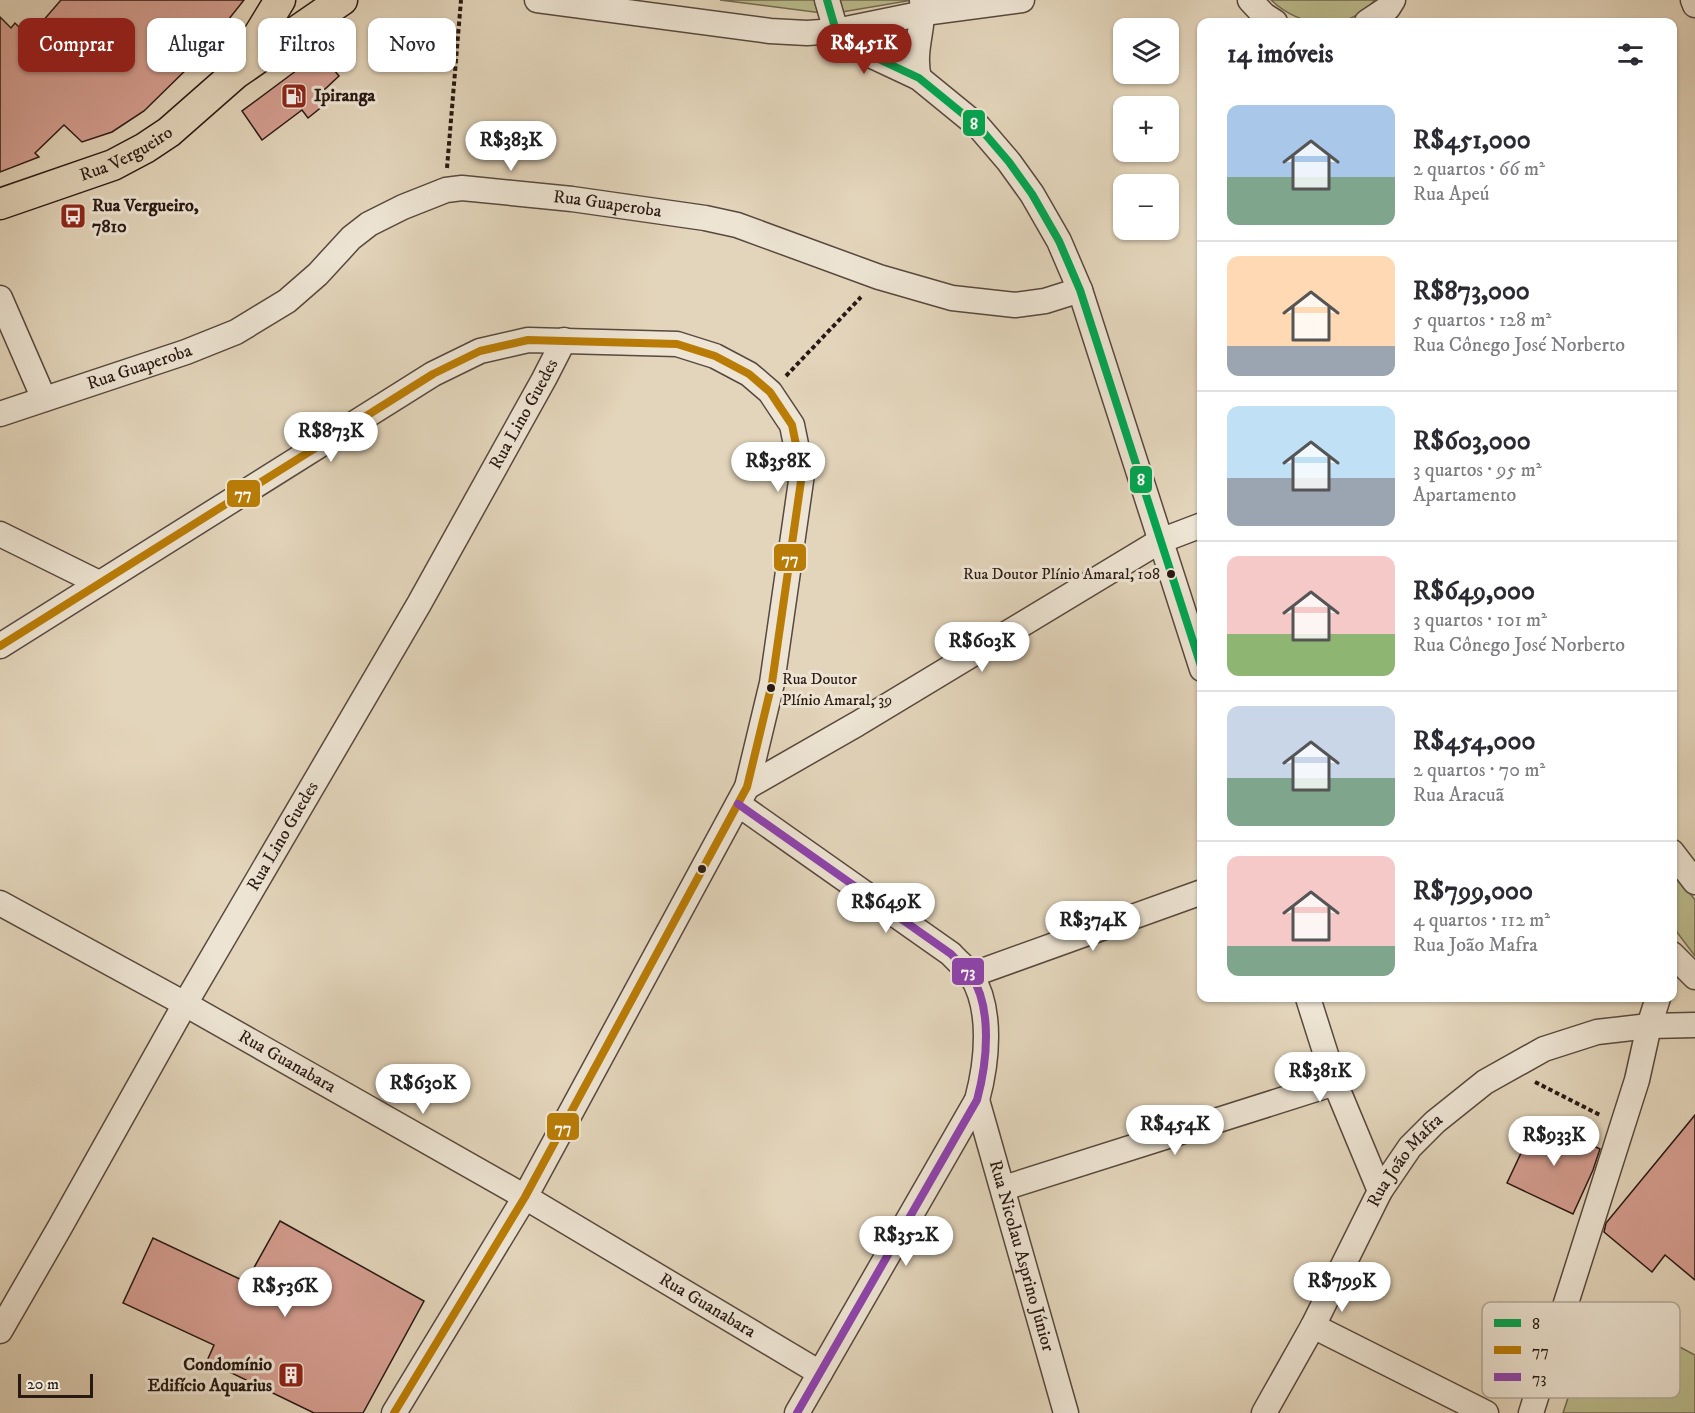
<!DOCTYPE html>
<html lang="pt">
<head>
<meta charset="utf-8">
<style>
	:root { --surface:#fff; --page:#f2f2f3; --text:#2b2b33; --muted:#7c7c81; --line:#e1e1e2; --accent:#8f2418 }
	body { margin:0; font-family:"IM FELL DW Pica",serif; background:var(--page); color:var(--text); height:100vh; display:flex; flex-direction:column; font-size:22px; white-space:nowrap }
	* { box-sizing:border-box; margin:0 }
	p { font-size:20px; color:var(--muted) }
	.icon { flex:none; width:33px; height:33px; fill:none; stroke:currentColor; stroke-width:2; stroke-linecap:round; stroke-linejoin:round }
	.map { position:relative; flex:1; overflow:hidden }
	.side { position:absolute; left:1197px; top:18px; width:480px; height:984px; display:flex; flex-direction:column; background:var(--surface); border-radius:12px; box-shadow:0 2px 4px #0004 }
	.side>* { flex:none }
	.banner { position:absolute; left:18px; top:18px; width:570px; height:54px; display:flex; gap:12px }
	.controls { position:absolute; left:1113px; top:18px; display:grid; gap:12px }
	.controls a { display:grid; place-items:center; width:66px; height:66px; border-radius:12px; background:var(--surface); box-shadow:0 2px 4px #0004; font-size:30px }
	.scale { position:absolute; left:18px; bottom:15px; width:75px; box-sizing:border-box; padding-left:6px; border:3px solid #291913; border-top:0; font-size:16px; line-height:21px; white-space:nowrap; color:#291913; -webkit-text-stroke:4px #ede4d3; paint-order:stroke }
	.price { position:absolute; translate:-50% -51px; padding:0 14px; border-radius:21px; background:#fff; color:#222; font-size:20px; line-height:39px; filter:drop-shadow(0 2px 3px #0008) }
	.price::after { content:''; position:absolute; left:50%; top:36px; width:18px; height:14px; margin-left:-9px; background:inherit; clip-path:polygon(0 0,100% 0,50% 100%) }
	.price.active { background:var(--accent); color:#fff }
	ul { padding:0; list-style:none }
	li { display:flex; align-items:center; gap:18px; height:150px; padding:0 30px }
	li+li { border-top:2px solid var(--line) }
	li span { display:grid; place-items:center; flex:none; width:168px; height:120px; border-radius:12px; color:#555 }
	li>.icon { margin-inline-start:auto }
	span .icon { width:72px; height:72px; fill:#fffc; stroke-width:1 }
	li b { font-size:26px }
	h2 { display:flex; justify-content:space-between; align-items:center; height:72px; padding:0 30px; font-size:26px }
	.tag { padding:0 21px; border-radius:12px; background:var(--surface); box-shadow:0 2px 4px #0004; font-size:21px; line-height:54px }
	.tag.active { background:var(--accent); color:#fff }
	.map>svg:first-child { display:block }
</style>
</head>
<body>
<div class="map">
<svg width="1695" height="1413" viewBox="0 0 1695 1413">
	<rect width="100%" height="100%" fill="#e3d5bb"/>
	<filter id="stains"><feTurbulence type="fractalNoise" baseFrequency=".00333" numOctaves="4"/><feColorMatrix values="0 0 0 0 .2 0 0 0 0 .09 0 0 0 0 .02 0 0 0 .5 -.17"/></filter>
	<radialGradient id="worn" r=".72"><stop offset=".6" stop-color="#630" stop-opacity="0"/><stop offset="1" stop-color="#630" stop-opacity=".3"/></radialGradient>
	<!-- green -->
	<g fill="#babb8c" stroke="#726a50" stroke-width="1.5">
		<path d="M 720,0 L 913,0 L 830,14 Z"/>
		<path d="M 1271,0 L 1375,0 C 1346,33 1301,28 1271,0 Z"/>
		<path d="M 1673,871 L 1695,900 L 1695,956 L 1673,927 Z"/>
		<path d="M 1599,1304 L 1695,1355 L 1695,1413 L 1563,1413 Z"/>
	</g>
	<!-- building -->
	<g fill="#d59e91" stroke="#291913" stroke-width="1.5">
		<path d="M 61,0 L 244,0 L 197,59 L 144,111 L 112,132 L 82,142 L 64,125 L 35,153 L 39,157 L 0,172 L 0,17 L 11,28 L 15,23 L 29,37 Z"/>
		<path d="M 320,53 L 339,76 L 323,91 L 329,101 L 308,118 L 302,110 L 262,140 L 242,111 Z"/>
		<path d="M 1695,1115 L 1695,1280 L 1665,1255 L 1652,1272 L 1604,1232 L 1606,1223 Z"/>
		<path d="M 1537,1119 L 1600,1149 L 1593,1170 L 1573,1214 L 1507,1183 Z"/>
		<path d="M 280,1221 L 424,1301 L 363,1413 L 314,1413 L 207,1361 L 214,1345 L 123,1303 L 153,1238 L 246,1282 Z"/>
	</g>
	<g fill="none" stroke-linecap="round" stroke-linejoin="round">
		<defs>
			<g id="minor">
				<path d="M 537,0 L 770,31 L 807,33 L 836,31 L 924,13 L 1022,0"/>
				<path d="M 827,0 L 836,31 L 870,55 L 919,78 L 979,127 L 1009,162 L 1032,194 L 1059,241 L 1080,290 L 1202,669"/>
				<path d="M 1250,0 L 1264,15 L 1275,22"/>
				<path d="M 1693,0 L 1695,5"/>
				<path d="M 1367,22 L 1388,8 L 1393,0"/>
				<path d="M 919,78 C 912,50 925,27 922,0"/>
				<path d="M 0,298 L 44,399"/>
				<path id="s1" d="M 0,414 L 186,352 L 236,332 L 287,301 L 318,274 L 351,238 L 369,224 L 403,207 L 446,190 L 462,188 L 572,199 L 705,218 L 737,225 L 879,277 L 952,298 L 1015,305 L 1045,301 L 1080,290"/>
				<path d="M 0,534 L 99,583"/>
				<path d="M 0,646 L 433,374 L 480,351 L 528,340 L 677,344 L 715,356 L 749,374 L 770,392 L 792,425 L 802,474 L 772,683 L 747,787 L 525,1197 L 394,1413"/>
				<path d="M 747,787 L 857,724 L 1160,541 L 1202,525"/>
				<path d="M 738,804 L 951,954 C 957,961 966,968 971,975 C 993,1009 987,1063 977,1100 L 797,1413"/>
				<path d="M 1672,852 L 1695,882"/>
				<path id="s2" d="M 0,903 L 185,1004 L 525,1197 L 820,1373"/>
				<path d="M 1672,954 L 1695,977"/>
				<path d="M 971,975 L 1202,892"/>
				<path d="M 1308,998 L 1335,1083 L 1380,1191"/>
				<path id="s3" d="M 977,1100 L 1066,1413"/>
				<path d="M 1004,1188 L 1335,1083"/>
				<path d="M 1313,1326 L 1486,1413"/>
				<path id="s4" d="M 0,1331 L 60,1227 L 185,1004 L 419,604 L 544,379 L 564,340"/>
				<path id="s5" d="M 1264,1413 L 1313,1326 L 1380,1191 L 1410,1147 L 1435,1122 L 1485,1082 L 1544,1049 L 1597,1032 L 1649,1026 L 1695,1025"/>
				<path d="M 1531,1413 L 1637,1080 L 1649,1026 L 1658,998"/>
			</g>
			<g id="major">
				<path d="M 241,64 L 280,0"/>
				<path id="s6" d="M 0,204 L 113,165 L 145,148 L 169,132 L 235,74 L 342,0"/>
			</g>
		</defs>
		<!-- minor casing -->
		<use href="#minor" stroke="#58483d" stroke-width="27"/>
		<!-- major casing -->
		<use href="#major" stroke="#291913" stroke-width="33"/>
		<!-- path -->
		<g stroke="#291913" stroke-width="4" stroke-dasharray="4.5 3" stroke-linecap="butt">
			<path d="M 447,168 L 461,0"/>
			<path d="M 786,376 L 861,297"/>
			<path d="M 1535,1082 L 1600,1115"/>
		</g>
		<!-- minor -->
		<use href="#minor" stroke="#ede4d3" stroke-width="24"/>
		<!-- major -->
		<use href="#major" stroke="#e3d5bb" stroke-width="30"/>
		<defs>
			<path id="bus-1" d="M 827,0 L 836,31 L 870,55 L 919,78 L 979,127 L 1009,162 L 1032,194 L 1059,241 L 1080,290 L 1202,669"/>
			<path id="bus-2" d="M 0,646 L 433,374 L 480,351 L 528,340 L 677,344 L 715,356 L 749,374 L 770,392 L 792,425 L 802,474 L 772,683 L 747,787 L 525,1197 L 394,1413"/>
			<path id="bus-3" d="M 738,804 L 951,954 C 957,961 966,968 971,975 C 993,1009 987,1063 977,1100 L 797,1413"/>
		</defs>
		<!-- bus-1 casing -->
		<use href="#bus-1" stroke="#ede4d3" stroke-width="12"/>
		<!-- bus-2 casing -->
		<use href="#bus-2" stroke="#ede4d3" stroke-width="12"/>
		<!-- bus-3 casing -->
		<use href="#bus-3" stroke="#ede4d3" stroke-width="12"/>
		<!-- bus-1 -->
		<use href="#bus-1" stroke="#00a651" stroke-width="8"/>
		<!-- bus-2 -->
		<use href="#bus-2" stroke="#b97c06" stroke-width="8"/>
		<!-- bus-3 -->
		<use href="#bus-3" stroke="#8e44ad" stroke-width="8"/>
	</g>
	<!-- icons -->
	<defs>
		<symbol id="fuel-square" viewBox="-11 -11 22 22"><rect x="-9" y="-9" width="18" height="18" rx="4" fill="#8f2418" stroke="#ede4d3"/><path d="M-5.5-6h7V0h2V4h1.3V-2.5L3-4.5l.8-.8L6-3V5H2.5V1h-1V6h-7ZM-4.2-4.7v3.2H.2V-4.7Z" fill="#fff"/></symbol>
		<symbol id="bus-square" viewBox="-11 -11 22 22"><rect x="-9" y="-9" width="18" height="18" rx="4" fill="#8f2418" stroke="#ede4d3"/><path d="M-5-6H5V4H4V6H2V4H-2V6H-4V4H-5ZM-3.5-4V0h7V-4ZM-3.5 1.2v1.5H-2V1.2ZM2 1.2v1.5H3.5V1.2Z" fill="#fff"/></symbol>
		<symbol id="building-square" viewBox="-11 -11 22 22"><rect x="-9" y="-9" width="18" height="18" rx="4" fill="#8f2418" stroke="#ede4d3"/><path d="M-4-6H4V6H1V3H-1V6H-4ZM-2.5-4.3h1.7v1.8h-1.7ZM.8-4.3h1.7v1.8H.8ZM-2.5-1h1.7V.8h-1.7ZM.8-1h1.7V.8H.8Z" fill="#fff"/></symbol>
	</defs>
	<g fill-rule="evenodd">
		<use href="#fuel-square" x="279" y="81" width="30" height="30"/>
		<use href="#bus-square" x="58" y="201" width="30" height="30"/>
		<use href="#building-square" x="276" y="1360" width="30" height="30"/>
	</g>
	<!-- markers -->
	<g fill="#291913" stroke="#ede4d3" stroke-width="2">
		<circle cx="1171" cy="574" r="5"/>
		<circle cx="771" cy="688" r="5"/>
		<circle cx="702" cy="869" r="5"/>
	</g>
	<g text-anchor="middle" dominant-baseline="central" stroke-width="6" stroke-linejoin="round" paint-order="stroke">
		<!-- bus labels -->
		<g font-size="16" fill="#291913" stroke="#ede4d3" text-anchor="end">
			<text x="1160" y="574">Rua Doutor Plínio Amaral, 108</text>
			<text x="782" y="679" text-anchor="start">Rua Doutor<tspan x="782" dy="21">Plínio Amaral, 39</tspan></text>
		</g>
		<!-- poi labels -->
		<g font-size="18" font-weight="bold" fill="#291913" stroke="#ede4d3" text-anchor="start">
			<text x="314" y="96">Ipiranga</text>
			<text x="92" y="206">Rua Vergueiro,<tspan x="92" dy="21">7810</tspan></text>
			<text x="272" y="1365" text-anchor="end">Condomínio<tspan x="272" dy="21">Edifício Aquarius</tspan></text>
		</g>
		<!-- street labels -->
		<g font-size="18" fill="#291913" stroke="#ede4d3">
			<text stroke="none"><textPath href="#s6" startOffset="136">Rua Vergueiro</textPath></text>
			<text stroke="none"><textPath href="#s1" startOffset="669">Rua Guaperoba</textPath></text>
			<text stroke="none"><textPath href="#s1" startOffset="147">Rua Guaperoba</textPath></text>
			<text stroke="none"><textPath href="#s4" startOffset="1056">Rua Lino Guedes</textPath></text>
			<text stroke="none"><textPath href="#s4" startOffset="570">Rua Lino Guedes</textPath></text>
			<text stroke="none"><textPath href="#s2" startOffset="328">Rua Guanabara</textPath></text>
			<text stroke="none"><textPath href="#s5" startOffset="290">Rua João Mafra</textPath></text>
			<text stroke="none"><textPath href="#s3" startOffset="162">Rua Nicolau Asprino Júnior</textPath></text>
			<text stroke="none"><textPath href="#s2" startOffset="814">Rua Guanabara</textPath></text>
		</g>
	</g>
	<!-- legend -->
	<rect x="1482" y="1302" width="198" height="96" rx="9" fill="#ede4d3" stroke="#b2a799" stroke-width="1.5"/>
	<rect x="1494" y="1319" width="27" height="8" fill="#00a651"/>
	<rect x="1494" y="1346" width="27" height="8" fill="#b97c06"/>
	<rect x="1494" y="1373" width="27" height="8" fill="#8e44ad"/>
	<g font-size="16" fill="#291913">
		<text x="1532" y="1329">8</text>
		<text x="1532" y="1356">77</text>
		<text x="1532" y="1383">73</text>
	</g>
	<g stroke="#ede4d3" stroke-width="2">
		<rect x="962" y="109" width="24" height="28" rx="6" fill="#00a651"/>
		<rect x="1129" y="465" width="24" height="29" rx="6" fill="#00a651"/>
		<rect x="226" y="479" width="35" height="29" rx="6" fill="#b97c06"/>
		<rect x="773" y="543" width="34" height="29" rx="6" fill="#b97c06"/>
		<rect x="951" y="957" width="34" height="29" rx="6" fill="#8e44ad"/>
		<rect x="546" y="1112" width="34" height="29" rx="6" fill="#b97c06"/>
	</g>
	<g font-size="16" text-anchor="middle" font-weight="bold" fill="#fff">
		<text x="974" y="129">8</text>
		<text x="1141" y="485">8</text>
		<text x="243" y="499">77</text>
		<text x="790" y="564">77</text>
		<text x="968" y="977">73</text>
		<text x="563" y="1133">77</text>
	</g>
	<rect width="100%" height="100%" filter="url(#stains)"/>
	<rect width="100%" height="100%" fill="url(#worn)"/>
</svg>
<div class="controls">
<a><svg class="icon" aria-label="layers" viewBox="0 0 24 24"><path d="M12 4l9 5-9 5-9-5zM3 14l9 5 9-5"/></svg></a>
<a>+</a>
<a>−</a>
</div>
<div class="scale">20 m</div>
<b class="price active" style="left:864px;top:75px">R$451K</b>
<b class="price" style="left:511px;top:172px">R$383K</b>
<b class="price" style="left:331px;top:463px">R$873K</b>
<b class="price" style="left:778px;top:493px">R$358K</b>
<b class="price" style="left:982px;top:673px">R$603K</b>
<b class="price" style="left:886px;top:934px">R$649K</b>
<b class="price" style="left:1093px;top:952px">R$374K</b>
<b class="price" style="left:1320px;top:1103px">R$381K</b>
<b class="price" style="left:423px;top:1115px">R$630K</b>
<b class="price" style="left:1175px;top:1156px">R$454K</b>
<b class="price" style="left:1554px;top:1167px">R$933K</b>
<b class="price" style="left:906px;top:1267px">R$352K</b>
<b class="price" style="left:1342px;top:1313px">R$799K</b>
<b class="price" style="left:285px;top:1318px">R$536K</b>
<div class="banner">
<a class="tag active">Comprar</a>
<a class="tag">Alugar</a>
<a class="tag">Filtros</a>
<a class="tag">Novo</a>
</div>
<section class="side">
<h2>14 imóveis<svg class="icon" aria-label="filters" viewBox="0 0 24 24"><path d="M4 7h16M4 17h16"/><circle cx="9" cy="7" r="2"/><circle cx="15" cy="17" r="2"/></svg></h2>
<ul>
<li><span style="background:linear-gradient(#a9c7e8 60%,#7fa58c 0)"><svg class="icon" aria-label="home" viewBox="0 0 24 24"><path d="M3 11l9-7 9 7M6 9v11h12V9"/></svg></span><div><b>R$451,000</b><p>2 quartos · 66 m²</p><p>Rua Apeú</p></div></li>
<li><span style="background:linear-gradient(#ffd9b3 75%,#9aa5b1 0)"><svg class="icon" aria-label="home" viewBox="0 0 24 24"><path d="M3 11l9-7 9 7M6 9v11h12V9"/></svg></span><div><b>R$873,000</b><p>5 quartos · 128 m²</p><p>Rua Cônego José Norberto</p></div></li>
<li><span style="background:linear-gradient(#bfe0f5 60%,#9aa5b1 0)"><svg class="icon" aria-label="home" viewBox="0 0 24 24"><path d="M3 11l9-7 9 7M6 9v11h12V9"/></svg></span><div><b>R$603,000</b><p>3 quartos · 95 m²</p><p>Apartamento</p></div></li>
<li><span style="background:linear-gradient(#f6c9c9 65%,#8fb573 0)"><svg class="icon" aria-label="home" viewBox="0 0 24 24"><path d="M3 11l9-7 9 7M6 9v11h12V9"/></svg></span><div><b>R$649,000</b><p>3 quartos · 101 m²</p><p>Rua Cônego José Norberto</p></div></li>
<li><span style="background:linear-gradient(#c9d6e8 60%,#7fa58c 0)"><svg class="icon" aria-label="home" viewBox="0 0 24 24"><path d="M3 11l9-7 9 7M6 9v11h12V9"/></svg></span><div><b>R$454,000</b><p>2 quartos · 70 m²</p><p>Rua Aracuã</p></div></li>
<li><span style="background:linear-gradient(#f6c9c9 75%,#7fa58c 0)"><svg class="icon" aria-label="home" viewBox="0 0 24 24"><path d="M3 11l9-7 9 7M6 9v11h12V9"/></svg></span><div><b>R$799,000</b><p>4 quartos · 112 m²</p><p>Rua João Mafra</p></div></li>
</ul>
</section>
</div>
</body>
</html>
